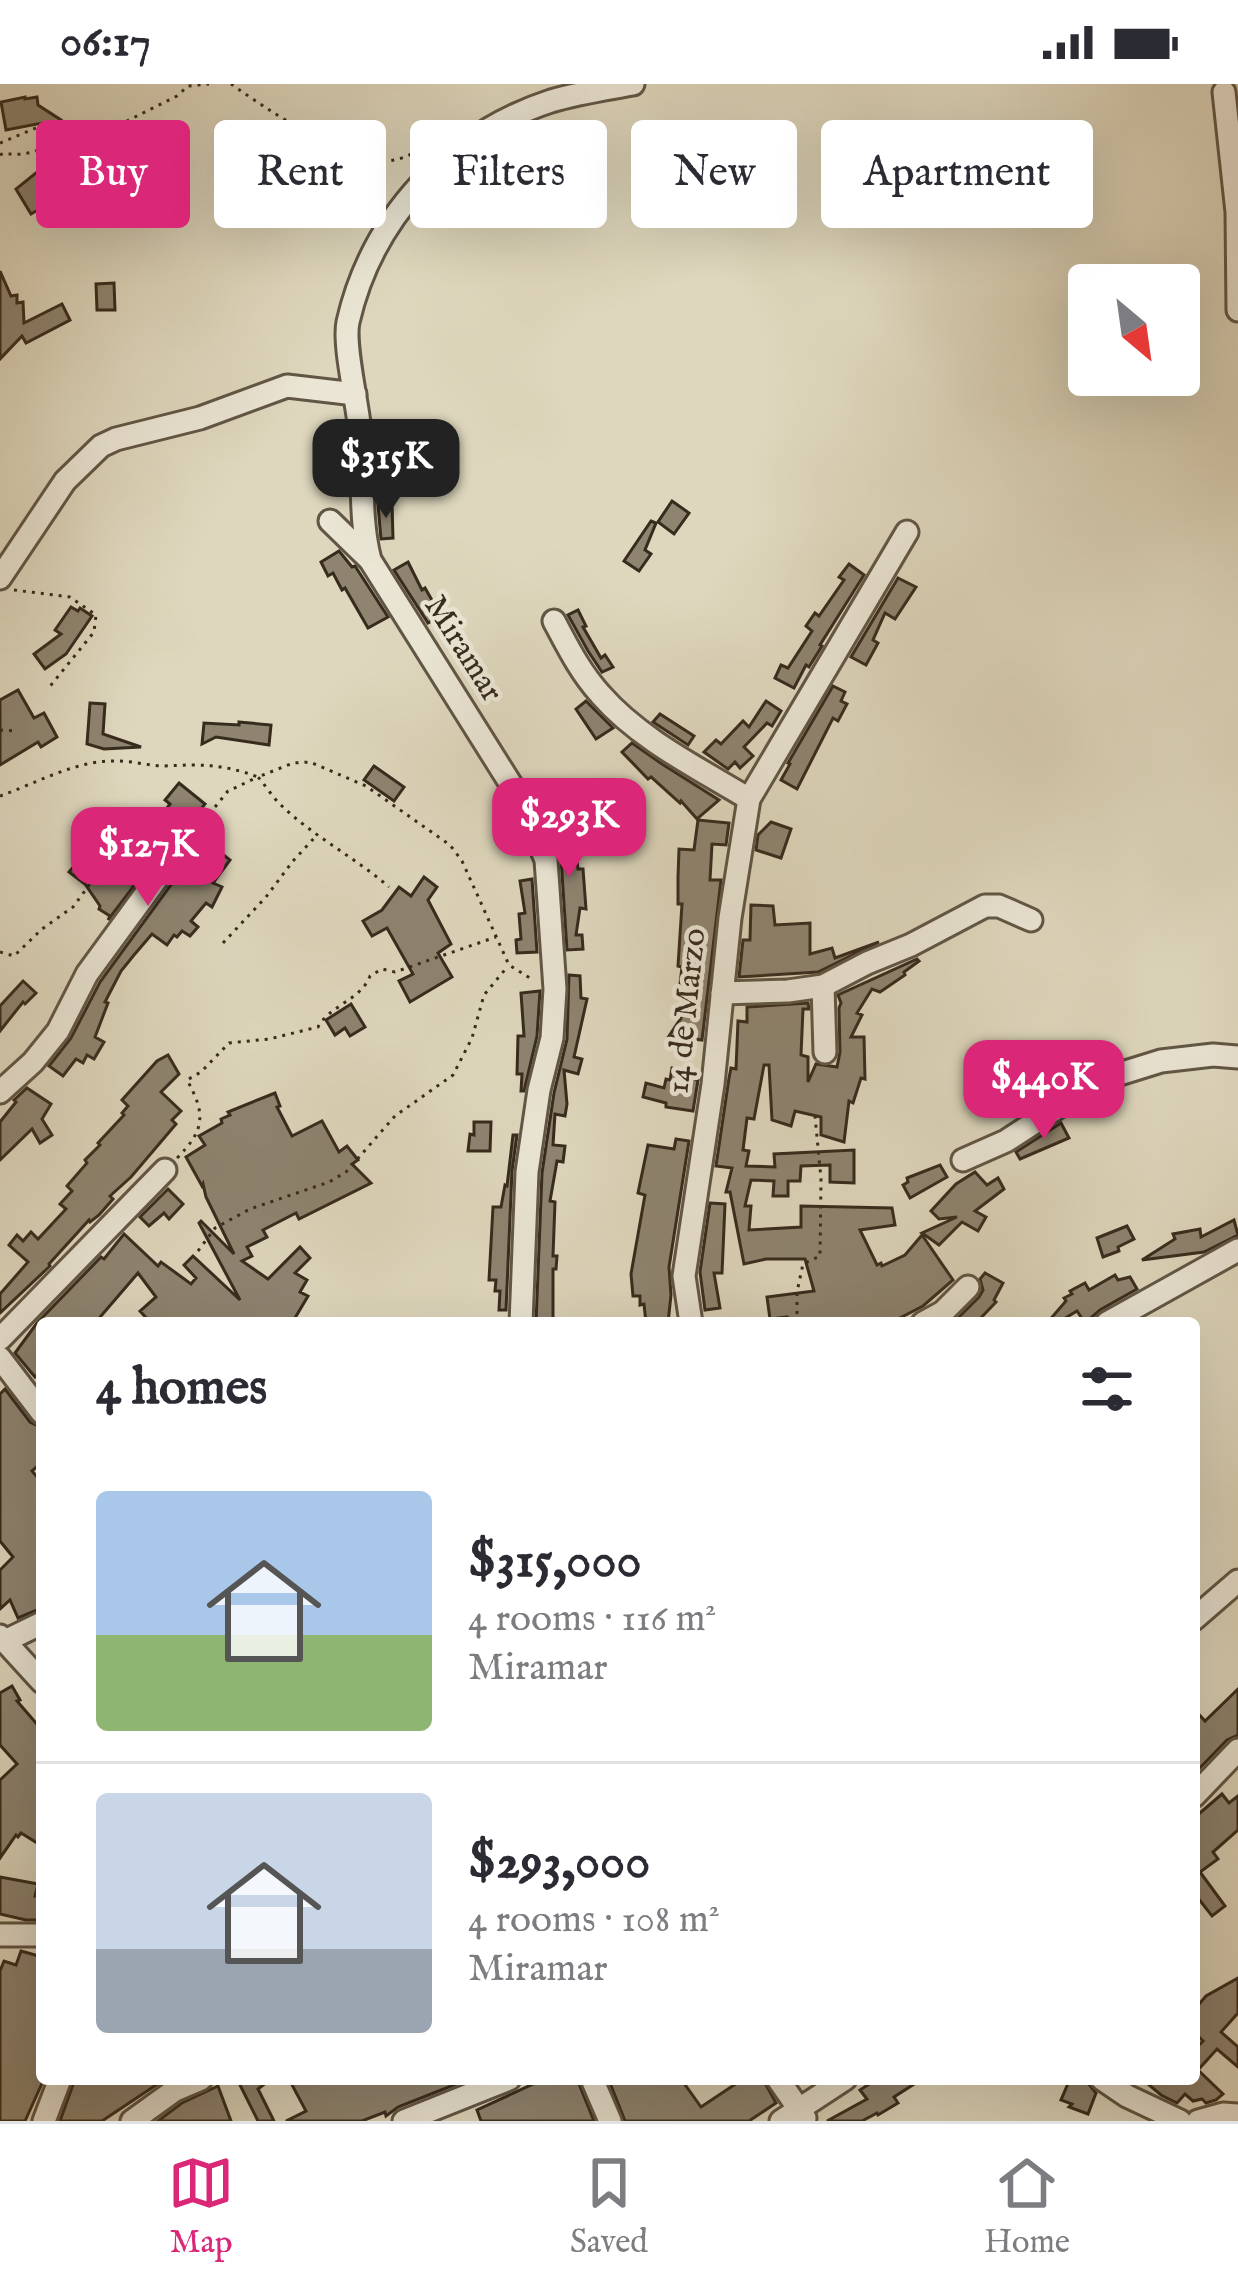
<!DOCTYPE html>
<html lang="en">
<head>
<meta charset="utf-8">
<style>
	:root { --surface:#fff; --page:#f7f7f7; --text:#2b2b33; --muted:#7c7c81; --line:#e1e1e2; --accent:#db2777 }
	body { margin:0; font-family:"IM FELL English",serif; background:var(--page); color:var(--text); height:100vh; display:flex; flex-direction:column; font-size:45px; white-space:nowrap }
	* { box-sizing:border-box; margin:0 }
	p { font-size:39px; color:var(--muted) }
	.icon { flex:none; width:66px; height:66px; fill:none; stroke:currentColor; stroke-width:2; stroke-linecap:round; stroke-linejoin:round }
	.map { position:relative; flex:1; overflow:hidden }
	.drawer { position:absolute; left:36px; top:1233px; width:1164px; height:768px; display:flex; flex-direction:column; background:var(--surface); border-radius:12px; box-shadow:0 12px 48px #0002 }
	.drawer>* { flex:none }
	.top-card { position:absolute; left:36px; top:36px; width:1167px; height:108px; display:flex; gap:24px }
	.needle { width:78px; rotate:151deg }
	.buttons { position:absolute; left:1068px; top:180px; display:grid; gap:24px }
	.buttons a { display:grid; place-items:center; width:132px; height:132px; border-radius:12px; background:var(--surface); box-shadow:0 12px 48px #0002; font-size:60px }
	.price { position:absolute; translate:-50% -102px; padding:0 27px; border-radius:24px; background:var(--accent); color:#fff; font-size:39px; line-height:78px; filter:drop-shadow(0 3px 6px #0008) }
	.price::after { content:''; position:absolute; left:50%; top:72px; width:36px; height:27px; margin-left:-18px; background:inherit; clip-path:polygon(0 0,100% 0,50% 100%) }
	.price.on { background:#222; color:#fff }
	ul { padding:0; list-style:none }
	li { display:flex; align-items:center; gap:36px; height:300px; padding:0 60px }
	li+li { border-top:3px solid var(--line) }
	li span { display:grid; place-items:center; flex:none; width:336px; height:240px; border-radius:12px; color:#555 }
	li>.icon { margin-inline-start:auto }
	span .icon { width:144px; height:144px; fill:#fffc; stroke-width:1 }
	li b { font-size:51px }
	h2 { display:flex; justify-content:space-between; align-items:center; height:144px; padding:0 60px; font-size:51px }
	.pill { padding:0 42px; border-radius:12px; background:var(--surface); box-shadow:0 12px 48px #0002; font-size:42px; line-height:108px }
	.pill.on { background:var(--accent); color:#fff }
	.status { display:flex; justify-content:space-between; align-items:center; height:84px; padding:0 60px; background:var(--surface); direction:ltr }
	.status svg { height:33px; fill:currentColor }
	.dock { display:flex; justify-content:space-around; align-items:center; height:168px; border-top:3px solid var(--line); background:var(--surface); font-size:33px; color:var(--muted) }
	.dock a { display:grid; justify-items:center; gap:6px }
	.dock .on { color:var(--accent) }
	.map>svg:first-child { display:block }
</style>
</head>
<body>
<div class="status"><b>06:17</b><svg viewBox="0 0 49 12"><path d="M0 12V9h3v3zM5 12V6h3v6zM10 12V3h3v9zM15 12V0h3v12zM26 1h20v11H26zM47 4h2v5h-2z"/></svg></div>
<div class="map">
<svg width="1238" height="2037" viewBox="0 0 1238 2037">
	<rect width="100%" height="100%" fill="#ded7bd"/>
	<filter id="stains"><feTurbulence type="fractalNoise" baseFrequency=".00167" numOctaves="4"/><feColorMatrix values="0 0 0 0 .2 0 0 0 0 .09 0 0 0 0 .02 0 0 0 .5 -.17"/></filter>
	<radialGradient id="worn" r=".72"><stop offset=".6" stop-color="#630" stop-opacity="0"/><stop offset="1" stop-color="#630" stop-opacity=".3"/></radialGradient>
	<!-- building -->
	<g fill="#8e8470" stroke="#372b1d" stroke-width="3">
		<path d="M 25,13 L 25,15 L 37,13 L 38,21 L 61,36 L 53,47 L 42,39 L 6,46 L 1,18 Z"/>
		<path d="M 68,63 L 88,87 L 64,106 L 73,125 L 49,137 L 43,123 L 31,130 L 16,105 Z"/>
		<path d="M 0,187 L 11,212 L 17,211 L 17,219 L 23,218 L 24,239 L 62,220 L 70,236 L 26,259 L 22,252 L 0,275 Z"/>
		<path d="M 114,199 L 115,226 L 97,226 L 96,200 Z"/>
		<path d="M 672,417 L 689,429 L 674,450 L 658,438 Z"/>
		<path d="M 392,420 L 393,454 L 381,455 L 378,421 Z"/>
		<path d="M 651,437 L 656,439 L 645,466 L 651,470 L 639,487 L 624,477 Z"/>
		<path d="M 339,467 L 352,483 L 355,482 L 388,533 L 368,544 L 345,504 L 342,506 L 333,489 L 328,492 L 321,478 Z"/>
		<path d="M 408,478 L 422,506 L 425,504 L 441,532 L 428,539 L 394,486 Z"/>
		<path d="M 849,480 L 864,491 L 820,561 L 822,562 L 809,583 L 806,581 L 794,604 L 775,594 L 781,581 L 788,584 L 812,547 L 806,542 L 815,529 L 819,532 L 844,496 L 839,493 Z"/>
		<path d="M 898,494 L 916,503 L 895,535 L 885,529 L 873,556 L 878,559 L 866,581 L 851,573 Z"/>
		<path d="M 71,523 L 78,527 L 80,524 L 92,532 L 66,570 L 45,585 L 34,570 L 61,550 L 55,546 Z"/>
		<path d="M 578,526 L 586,542 L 583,543 L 601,574 L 605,571 L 613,583 L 602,588 L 588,567 L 568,531 Z"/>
		<path d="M 833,602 L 845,608 L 841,617 L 847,620 L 838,637 L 833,634 L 797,705 L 781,696 L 790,680 L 788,679 Z"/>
		<path d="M 18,606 L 34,634 L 44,629 L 57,653 L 41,663 L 38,658 L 0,681 L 0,616 Z"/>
		<path d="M 586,617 L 613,644 L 596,655 L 576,625 Z"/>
		<path d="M 766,617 L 781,627 L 772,642 L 767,639 L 744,663 L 753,672 L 740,684 L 735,678 L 728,685 L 704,668 L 716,656 L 721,660 L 743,637 L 749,643 Z"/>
		<path d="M 90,619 L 105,620 L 103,650 L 141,663 L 104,665 L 87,660 Z"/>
		<path d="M 660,630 L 694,652 L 688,661 L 653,638 Z"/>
		<path d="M 239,638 L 271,641 L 269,661 L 216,653 L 202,660 L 204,639 L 239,641 Z"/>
		<path d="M 632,659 L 662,680 L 719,716 L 697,735 L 681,717 L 680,719 L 651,693 L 648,695 L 622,668 Z"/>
		<path d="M 374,682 L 404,703 L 394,717 L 364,696 Z"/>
		<path d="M 179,699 L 205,720 L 187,742 L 230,776 L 213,799 L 222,803 L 212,823 L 206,819 L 191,837 L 198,843 L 190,852 L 182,847 L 177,853 L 174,851 L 167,861 L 152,850 L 134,871 L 121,887 L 105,918 L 108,919 L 95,953 L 104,958 L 94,975 L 87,971 L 83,979 L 76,975 L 63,992 L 49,982 L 71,954 L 100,898 L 181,787 L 184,778 L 177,765 L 162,765 L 108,836 L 110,832 L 99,825 L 100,822 L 85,800 L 69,788 L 78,777 L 82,780 L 91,769 L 103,778 L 101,781 L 128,798 L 145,772 L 147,773 L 174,746 L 159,735 L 170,720 L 165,716 Z"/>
		<path d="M 549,722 L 558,738 L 562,736 L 571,760 L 575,759 L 578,785 L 583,785 L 586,825 L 580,824 L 576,851 L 582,851 L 583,865 L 567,866 L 561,774 L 542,726 Z"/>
		<path d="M 698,736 L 729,739 L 726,761 L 712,760 L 710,796 L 721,796 L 702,956 L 669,952 L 691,919 L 683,918 L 685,900 L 680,900 L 682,883 L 678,882 L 682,820 L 678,820 L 678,793 L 679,765 L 694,766 Z"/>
		<path d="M 771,738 L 791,745 L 781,774 L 756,766 L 758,751 Z"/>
		<path d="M 424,793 L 437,803 L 428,816 L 451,860 L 438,869 L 452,893 L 410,918 L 399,897 L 413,890 L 387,844 L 372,852 L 363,837 L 382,826 L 399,803 L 411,812 Z"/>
		<path d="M 532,795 L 537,868 L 517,869 L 516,856 L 521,855 L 519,830 L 525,829 L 520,797 Z"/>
		<path d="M 751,821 L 773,822 L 775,841 L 810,839 L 810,870 L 832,864 L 835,874 L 879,858 L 818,888 L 739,893 L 743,856 L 750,856 Z"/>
		<path d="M 917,875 L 919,877 L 904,888 L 905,891 L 880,908 L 872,905 L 857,929 L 862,931 L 851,953 L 864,953 L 865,995 L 861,994 L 853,1019 L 849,1017 L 844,1058 L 821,1051 L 821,1033 L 795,1027 L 791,1042 L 772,1036 L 769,981 L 764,981 L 754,1035 L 747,1034 L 743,1066 L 749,1067 L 746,1082 L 775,1083 L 774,1070 L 854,1066 L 854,1099 L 830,1098 L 830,1081 L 801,1082 L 800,1097 L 788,1097 L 788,1112 L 773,1112 L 774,1097 L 751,1096 L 745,1122 L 751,1122 L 749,1146 L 801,1143 L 801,1122 L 892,1124 L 895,1141 L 860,1146 L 877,1181 L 881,1179 L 882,1182 L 905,1171 L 922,1151 L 953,1196 L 923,1222 L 890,1239 L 788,1239 L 787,1233 L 770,1235 L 767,1213 L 814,1207 L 805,1175 L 766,1175 L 744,1180 L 730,1108 L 726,1108 L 732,1084 L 716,1082 L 729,994 L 731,984 L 736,985 L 738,937 L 747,938 L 747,923 L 808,919 L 809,925 L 803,925 L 801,971 L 808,973 L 808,998 L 816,980 L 837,983 L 840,968 L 839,924 L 841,919 L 838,911 Z"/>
		<path d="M 569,891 L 580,892 L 581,914 L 587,915 L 574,973 L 582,975 L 578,990 L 564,986 L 567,1020 L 565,1032 L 555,1030 L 553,1061 L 565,1062 L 563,1078 L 557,1077 L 550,1117 L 555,1118 L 553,1172 L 557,1172 L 556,1185 L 553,1185 L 553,1239 L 536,1239 L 542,1089 L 554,1009 L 567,955 Z"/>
		<path d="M 23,897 L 36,909 L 25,920 L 23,918 L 0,947 L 0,922 Z"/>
		<path d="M 540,907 L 537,952 L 524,1007 L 521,1007 L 522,990 L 517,990 L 518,952 L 524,952 L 521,909 Z"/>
		<path d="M 351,920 L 365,943 L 350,952 L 345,944 L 335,951 L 326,936 Z"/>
		<path d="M 168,971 L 179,990 L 161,1008 L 181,1027 L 172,1036 L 176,1040 L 131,1093 L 110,1112 L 113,1115 L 99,1131 L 90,1138 L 89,1136 L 49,1180 L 50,1182 L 0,1229 L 0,1210 L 28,1178 L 9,1161 L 17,1151 L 23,1157 L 31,1148 L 38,1155 L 66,1125 L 60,1120 L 72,1107 L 67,1102 L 87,1079 L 85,1076 L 100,1061 L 98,1059 L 124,1031 L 122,1029 L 128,1022 L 122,1016 L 157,977 Z"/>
		<path d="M 672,984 L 690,987 L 688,995 L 698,996 L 693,1027 L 666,1023 L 666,1019 L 643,1013 L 646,999 L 664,1004 L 666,995 L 670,996 Z"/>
		<path d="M 27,1004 L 51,1020 L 42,1035 L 52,1051 L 40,1059 L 32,1045 L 0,1076 L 0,1038 L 16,1018 L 14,1016 Z"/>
		<path d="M 275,1009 L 280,1022 L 277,1023 L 292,1052 L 322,1037 L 339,1068 L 347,1062 L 358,1076 L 352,1080 L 371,1099 L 299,1135 L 296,1129 L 263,1146 L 267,1153 L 247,1163 L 252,1172 L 242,1177 L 268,1195 L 300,1163 L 310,1174 L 295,1189 L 307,1196 L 300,1208 L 308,1212 L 292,1239 L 151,1239 L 140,1227 L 156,1213 L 138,1189 L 95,1239 L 42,1239 L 42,1286 L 35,1293 L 15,1269 L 37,1239 L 101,1173 L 104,1175 L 124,1150 L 158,1182 L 161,1178 L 191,1200 L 196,1194 L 184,1181 L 193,1172 L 240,1216 L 199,1139 L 201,1137 L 234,1170 L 206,1113 L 203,1100 L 202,1102 L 186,1073 L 205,1061 L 199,1052 L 222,1039 L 221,1035 L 230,1031 L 228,1028 Z"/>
		<path d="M 474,1038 L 491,1038 L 490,1067 L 468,1067 L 470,1050 L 474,1051 Z"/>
		<path d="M 1061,1039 L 1069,1054 L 1020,1075 L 1016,1068 Z"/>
		<path d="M 513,1051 L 517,1051 L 512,1087 L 506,1226 L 499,1226 L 500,1207 L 495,1207 L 496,1196 L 489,1196 L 493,1123 L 501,1123 L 505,1101 L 507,1102 Z"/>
		<path d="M 676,1055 L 689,1057 L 669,1183 L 671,1211 L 668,1239 L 646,1239 L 644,1220 L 640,1221 L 640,1212 L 633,1212 L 631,1190 L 645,1111 L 638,1109 L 648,1061 L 674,1065 Z"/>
		<path d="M 940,1081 L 947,1093 L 910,1114 L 903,1101 L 908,1098 L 907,1094 Z"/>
		<path d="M 975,1088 L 987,1101 L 998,1094 L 1004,1105 L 975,1127 L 986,1133 L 978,1147 L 962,1138 L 939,1161 L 922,1149 L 957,1133 L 939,1135 L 931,1127 L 956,1100 Z"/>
		<path d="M 168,1105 L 183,1120 L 169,1135 L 164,1129 L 149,1142 L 140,1133 Z"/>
		<path d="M 710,1119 L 725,1120 L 722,1189 L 714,1189 L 720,1224 L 705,1226 L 700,1188 Z"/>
		<path d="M 1234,1136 L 1238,1151 L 1204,1168 L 1142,1176 L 1175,1155 L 1173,1150 L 1200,1145 L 1201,1153 Z"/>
		<path d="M 1127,1142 L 1134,1155 L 1118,1163 L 1119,1167 L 1103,1173 L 1097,1154 Z"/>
		<path d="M 985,1189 L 1003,1199 L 994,1216 L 996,1218 L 976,1239 L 963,1239 L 958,1234 L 979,1213 L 983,1206 L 980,1195 Z"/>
		<path d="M 1115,1191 L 1118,1196 L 1130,1193 L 1137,1205 L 1100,1226 L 1085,1239 L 1077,1227 L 1057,1239 L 1047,1239 L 1066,1217 L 1064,1214 L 1072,1210 L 1070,1207 L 1085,1199 L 1089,1206 Z"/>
		<path d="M 5,1305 L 30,1338 L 42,1344 L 42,1378 L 32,1387 L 42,1399 L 42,1524 L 18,1534 L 10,1516 L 0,1525 L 0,1486 L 13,1473 L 0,1457 L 0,1310 Z"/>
		<path d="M 12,1602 L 20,1616 L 17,1617 L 42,1646 L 42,1762 L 21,1749 L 18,1753 L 16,1751 L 0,1774 L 0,1696 L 17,1680 L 0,1661 L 0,1609 Z"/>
		<path d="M 1238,1605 L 1238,1651 L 1227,1656 L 1194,1690 L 1194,1625 L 1205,1637 Z"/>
		<path d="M 1222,1710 L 1229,1719 L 1238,1712 L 1238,1746 L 1213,1768 L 1218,1775 L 1200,1788 L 1225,1822 L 1212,1832 L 1194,1809 L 1194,1734 Z"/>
		<path d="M 0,1793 L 38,1800 L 35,1812 L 42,1811 L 42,1836 L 26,1836 L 0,1830 Z"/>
		<path d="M 21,1867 L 42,1873 L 44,1995 L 25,2037 L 0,2037 L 0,1887 L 4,1877 L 16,1881 Z"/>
		<path d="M 1238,1894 L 1238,1929 L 1221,1948 L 1238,1963 L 1238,1983 L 1217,1965 L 1198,1986 L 1223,2010 L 1216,2016 L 1206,2019 L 1202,2015 L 1193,2017 L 1185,2010 L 1177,2019 L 1161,2011 L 1142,1995 L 1194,1995 L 1194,1966 L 1203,1957 L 1194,1948 L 1194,1926 L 1206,1912 Z"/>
		<path d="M 75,1995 L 165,1995 L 102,2037 L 60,2037 Z"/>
		<path d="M 237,1995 L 271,1995 L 258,2005 L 274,2037 L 258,2037 Z"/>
		<path d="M 299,1995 L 469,1995 L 398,2023 L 386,2032 L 385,2028 L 362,2037 L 286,2037 L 306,2027 L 291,1999 Z"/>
		<path d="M 544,1995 L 577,1995 L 594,2037 L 481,2037 L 477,2026 Z"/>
		<path d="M 618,1995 L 681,1995 L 701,2023 L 743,1995 L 763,1995 L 776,2019 L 749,2037 L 625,2037 L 610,1999 Z"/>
		<path d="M 877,1995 L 922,1995 L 894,2013 L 898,2019 L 878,2031 L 877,2029 L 862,2037 L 827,2037 L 867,2015 L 860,2006 Z"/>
		<path d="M 1070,1995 L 1088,1999 L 1096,2009 L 1088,2030 L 1069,2023 L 1072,2020 L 1061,2016 Z"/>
		<path d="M 218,2002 L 231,2037 L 158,2037 L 182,2019 Z"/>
	</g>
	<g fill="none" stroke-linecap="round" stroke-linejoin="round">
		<defs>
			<g id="minor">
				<path d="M 1224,8 L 1237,128 L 1238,226"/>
				<path d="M 330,437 L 368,474"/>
				<path d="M 0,494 L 65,397 L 101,362 L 116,355 L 200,334 L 287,302 L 355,310"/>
				<path d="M 554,537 C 568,563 580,588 600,610 C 639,655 698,684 749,715"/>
				<path d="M 823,902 L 825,968"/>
				<path d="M 722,909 L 788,907 L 823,902 L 867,879 L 911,861 L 985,822 L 999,822 L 1031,836"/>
				<path d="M 0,1008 L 33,978 L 58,947 L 87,890 L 169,778"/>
				<path d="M 963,1076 L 1006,1057 L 1100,996 L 1161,977 L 1213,971 L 1238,973"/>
				<path d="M 521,1239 L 527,1088 L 539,1006 L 552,954 L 555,905 L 546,776 L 522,718 L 370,476 C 359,434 364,391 360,348 C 358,321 343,261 348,238 C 372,133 450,50 551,17 C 578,9 606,5 633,0"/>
				<path d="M 691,1239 L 684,1192 L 713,1000 L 730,834 L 749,715 L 907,448"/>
				<path d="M 923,1239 L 943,1228 L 968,1203"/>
				<path d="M 1107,1239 L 1238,1166"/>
				<path d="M 0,1255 L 165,1086"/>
				<path d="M 0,1274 L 42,1329"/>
				<path d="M 1194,1535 L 1238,1497"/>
				<path d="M 0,1552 L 42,1598"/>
				<path d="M 5,1557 L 42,1539"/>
				<path d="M 1194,1712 L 1238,1666"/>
				<path d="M 0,1851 L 42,1851"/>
				<path d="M 592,1995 L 610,2037"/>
				<path d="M 778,1995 L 805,2034"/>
				<path d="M 1102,1995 L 1127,2012 L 1180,2037"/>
				<path d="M 44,2037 L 60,1995"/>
				<path d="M 132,2037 L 175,2006 L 201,1995"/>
				<path d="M 404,2037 L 509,1995"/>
				<path d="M 781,2037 L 845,1995"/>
				<path d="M 1198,2037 L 1223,2030 L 1238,2031"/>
			</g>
		</defs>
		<!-- minor casing -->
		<use href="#minor" stroke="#615645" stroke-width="27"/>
		<!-- path -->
		<g stroke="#372b1d" stroke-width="3" stroke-dasharray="3 6" stroke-linecap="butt">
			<path d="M 231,0 C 267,25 350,83 394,76 C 406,74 418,66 430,63"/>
			<path d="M 0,59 L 36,44"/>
			<path d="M 0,71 L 4,69 C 31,75 50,60 72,48 L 88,51 L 107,47 L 177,12 L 188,2 L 209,0"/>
			<path d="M 14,506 L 70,513 L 96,531 L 94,548 L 47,606"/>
			<path d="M 0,646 L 17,647"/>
			<path d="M 0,712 C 37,699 78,675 118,677 C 133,677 149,682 165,682 C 201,680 223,680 258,693 L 293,679 L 310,678 L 366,702 L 450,761 L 462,777 L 509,881 L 533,896"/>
			<path d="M 181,765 L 228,707 L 258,693 C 266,702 273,714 282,722 C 314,753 356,774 389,803"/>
			<path d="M 223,859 L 266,813 L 293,777 L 316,752"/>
			<path d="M 0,868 L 14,872 L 42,845 L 73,823 L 101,785 L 128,764 L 149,771"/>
			<path d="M 177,1074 C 205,1046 206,1030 187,996 L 201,988 L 229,959 L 269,955 L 318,943 C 330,921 361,916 370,892 L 382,885 L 395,888 L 496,853"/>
			<path d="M 198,1167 L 215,1144 L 250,1125 L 329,1098 L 346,1088 L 395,1032 L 453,991 L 472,954 L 484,911 L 508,882"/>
			<path d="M 797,1239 L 797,1208 L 803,1180 L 820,1172 L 821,1095 L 815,1032"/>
		</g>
		<!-- minor -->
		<use href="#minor" stroke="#eae5d4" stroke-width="21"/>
	</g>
	<g text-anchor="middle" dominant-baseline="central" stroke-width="9" stroke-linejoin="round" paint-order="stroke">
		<!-- street labels -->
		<g font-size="33" fill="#372b1d" stroke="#eae5d4">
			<text transform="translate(463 565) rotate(58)">Miramar</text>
			<text transform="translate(687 927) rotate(-84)">14 de Marzo</text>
		</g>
	</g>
	<rect width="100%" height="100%" filter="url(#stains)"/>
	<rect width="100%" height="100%" fill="url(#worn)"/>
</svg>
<div class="buttons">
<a><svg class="needle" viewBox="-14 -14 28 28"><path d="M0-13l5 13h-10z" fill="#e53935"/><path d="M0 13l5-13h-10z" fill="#7c7c81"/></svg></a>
</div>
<b class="price on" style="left:386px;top:437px">$315K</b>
<b class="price" style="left:569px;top:796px">$293K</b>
<b class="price" style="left:148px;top:825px">$127K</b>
<b class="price" style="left:1044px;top:1058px">$440K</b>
<div class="top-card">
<a class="pill on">Buy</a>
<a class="pill">Rent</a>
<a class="pill">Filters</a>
<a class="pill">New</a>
<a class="pill">Apartment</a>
</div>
<section class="drawer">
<h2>4 homes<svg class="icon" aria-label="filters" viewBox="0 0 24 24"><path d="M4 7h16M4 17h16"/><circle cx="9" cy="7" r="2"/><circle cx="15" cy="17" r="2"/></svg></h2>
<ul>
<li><span style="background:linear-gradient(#a9c7e8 60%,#8fb573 0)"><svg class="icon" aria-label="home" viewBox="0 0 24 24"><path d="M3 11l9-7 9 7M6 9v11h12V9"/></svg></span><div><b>$315,000</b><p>4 rooms · 116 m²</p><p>Miramar</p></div></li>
<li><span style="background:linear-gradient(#c9d6e8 65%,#9aa5b1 0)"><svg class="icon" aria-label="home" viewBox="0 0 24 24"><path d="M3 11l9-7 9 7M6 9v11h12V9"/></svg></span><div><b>$293,000</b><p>4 rooms · 108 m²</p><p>Miramar</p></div></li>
</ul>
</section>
</div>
<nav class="dock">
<a class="on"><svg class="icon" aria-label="map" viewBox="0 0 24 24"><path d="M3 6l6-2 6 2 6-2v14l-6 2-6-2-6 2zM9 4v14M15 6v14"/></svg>Map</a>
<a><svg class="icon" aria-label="saved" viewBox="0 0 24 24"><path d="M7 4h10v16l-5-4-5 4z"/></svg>Saved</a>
<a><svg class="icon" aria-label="home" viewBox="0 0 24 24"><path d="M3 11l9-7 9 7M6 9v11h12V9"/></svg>Home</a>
</nav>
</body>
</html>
